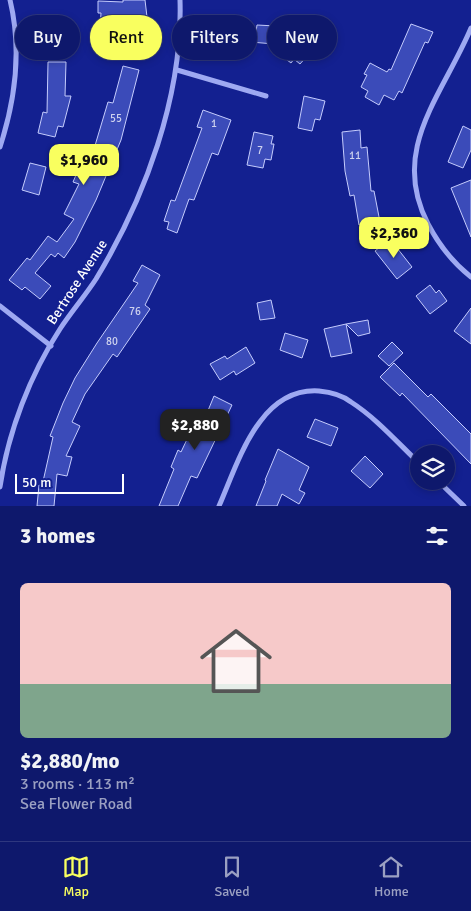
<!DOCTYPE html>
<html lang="en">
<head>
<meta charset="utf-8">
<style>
	:root { --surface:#0e186c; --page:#1c2574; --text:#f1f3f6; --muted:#9ba0c2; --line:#2e377f; --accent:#f9ff5f }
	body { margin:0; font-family:Signika,sans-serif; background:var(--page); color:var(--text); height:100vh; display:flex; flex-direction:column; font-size:19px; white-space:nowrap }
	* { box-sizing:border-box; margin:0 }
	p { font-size:16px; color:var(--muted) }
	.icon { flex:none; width:28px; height:28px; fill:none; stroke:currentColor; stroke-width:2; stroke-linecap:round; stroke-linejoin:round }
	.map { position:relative; height:506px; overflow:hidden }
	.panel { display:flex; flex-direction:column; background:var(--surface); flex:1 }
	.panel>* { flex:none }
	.top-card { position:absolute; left:15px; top:15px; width:441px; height:45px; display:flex; gap:10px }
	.controls { position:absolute; left:410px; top:445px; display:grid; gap:10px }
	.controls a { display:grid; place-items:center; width:45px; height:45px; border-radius:50%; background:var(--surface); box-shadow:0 2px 8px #0003,0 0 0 1px var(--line); font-size:25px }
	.scale { position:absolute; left:15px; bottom:12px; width:109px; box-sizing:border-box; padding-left:5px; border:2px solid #fff; border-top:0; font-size:14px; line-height:18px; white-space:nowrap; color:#fff; -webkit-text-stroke:4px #132090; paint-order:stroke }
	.price { position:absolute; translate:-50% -42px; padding:0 11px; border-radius:10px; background:var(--accent); color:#111; font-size:16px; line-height:32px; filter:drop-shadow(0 1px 2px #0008) }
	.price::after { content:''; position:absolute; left:50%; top:30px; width:15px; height:11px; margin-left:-8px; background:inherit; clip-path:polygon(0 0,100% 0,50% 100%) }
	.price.selected { background:#222; color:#fff }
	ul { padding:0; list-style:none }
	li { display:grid; align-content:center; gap:10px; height:265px; padding:0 20px }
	li span { display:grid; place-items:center; height:155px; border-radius:8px; color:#555 }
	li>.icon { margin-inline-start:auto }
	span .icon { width:90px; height:90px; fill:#fffc; stroke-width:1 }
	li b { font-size:21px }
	h2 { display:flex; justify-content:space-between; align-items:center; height:60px; padding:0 20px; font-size:21px }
	.tag { padding:0 18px; border-radius:22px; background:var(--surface); box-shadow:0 2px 8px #0003,0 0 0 1px var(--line); font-size:18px; line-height:45px }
	.tag.selected { background:var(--accent); color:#111 }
	.dock { display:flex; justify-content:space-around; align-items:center; height:70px; border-top:1px solid var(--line); background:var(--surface); font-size:14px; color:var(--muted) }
	.dock a { display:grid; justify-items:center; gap:2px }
	.dock .selected { color:var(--accent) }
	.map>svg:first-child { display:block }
</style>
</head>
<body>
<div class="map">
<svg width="471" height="506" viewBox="0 0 471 506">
	<rect width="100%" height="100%" fill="#132090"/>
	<!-- building -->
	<g fill="#3b4bb9" stroke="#c5ccfd">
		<path d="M 123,0 L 145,0 L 147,17 L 144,41 L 115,38 L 114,46 L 99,45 L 101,13 L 98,13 L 98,1 L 123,2 Z"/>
		<path d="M 65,17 L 66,37 L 50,37 L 49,18 Z"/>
		<path d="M 224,24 L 256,32 L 257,25 L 276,26 L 274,44 L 239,41 L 238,46 L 220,41 Z"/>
		<path d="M 411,24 L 433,32 L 428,43 L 425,42 L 402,93 L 399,91 L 394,100 L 384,95 L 379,105 L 365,97 L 368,91 L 361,87 L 367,75 L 364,74 L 370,63 L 387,72 L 389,69 L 391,70 Z"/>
		<path d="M 300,34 L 315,47 L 300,64 L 294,59 L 291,63 L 282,56 Z"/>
		<path d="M 48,62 L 66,62 L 65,96 L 71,96 L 63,127 L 58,126 L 55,137 L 38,133 L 43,112 L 47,113 Z"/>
		<path d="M 123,66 L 139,70 L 121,140 L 96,200 L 75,242 L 64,258 L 58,253 L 55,257 L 51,254 L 35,273 L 51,286 L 40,299 L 25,287 L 22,290 L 9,280 L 27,258 L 30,260 L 48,236 L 57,242 L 74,219 L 64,214 L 79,184 L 73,182 L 79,168 L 88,169 L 108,102 L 113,103 Z"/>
		<path d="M 304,96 L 325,101 L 320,120 L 315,119 L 312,131 L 298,128 Z"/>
		<path d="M 203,110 L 231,120 L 218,155 L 212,153 L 194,200 L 189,199 L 177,233 L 167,229 L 169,222 L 164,221 L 171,200 L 175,201 L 202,128 L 197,127 Z"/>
		<path d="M 463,126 L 471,130 L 471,150 L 463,168 L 448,162 Z"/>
		<path d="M 360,130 L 361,148 L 367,147 L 371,191 L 374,191 L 380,222 L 359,225 L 354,195 L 350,196 L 345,171 L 342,132 Z"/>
		<path d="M 254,132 L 273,136 L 271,144 L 274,144 L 271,160 L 265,159 L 263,168 L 247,165 Z"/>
		<path d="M 30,163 L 46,167 L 39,195 L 22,190 Z"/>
		<path d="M 471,180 L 471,237 L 451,188 Z"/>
		<path d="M 390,239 L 412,267 L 397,279 L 375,251 Z"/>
		<path d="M 142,265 L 160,275 L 145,305 L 150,309 L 117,357 L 113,354 L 85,394 L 72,422 L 80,426 L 66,456 L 72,457 L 67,476 L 57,474 L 54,506 L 37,506 L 39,485 L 42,486 L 53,437 L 50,436 L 63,403 L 75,378 L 97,343 L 138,283 L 133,281 Z"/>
		<path d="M 430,285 L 436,293 L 439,290 L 447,301 L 430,314 L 416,296 Z"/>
		<path d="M 271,300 L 275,318 L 260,320 L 257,303 Z"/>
		<path d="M 471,308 L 471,344 L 454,331 Z"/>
		<path d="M 368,320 L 370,333 L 358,336 L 346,324 Z"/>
		<path d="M 346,324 L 352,353 L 331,357 L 324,329 Z"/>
		<path d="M 285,333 L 308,340 L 302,358 L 280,350 Z"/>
		<path d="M 392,342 L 403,353 L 389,366 L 378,356 Z"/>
		<path d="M 246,347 L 255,363 L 236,375 L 234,371 L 220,380 L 210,364 L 225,356 L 227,359 Z"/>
		<path d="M 394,363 L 428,397 L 431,394 L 471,434 L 471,464 L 402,393 L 400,396 L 380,377 Z"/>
		<path d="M 214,396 L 232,405 L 197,478 L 191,476 L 178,506 L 159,506 L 174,469 L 171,467 L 178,450 L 181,452 L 201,410 L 207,413 Z"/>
		<path d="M 315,419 L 338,428 L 331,446 L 307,437 Z"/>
		<path d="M 278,449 L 309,467 L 299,490 L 305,493 L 299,504 L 282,494 L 277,506 L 256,506 L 266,481 L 265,480 Z"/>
		<path d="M 365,456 L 383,474 L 370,488 L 351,471 Z"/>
	</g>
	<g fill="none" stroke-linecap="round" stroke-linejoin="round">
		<!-- minor -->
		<g stroke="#9ea9f2" stroke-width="5">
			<path d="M 471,28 C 443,95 389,149 428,224 C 439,245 452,262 471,277"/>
			<path d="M 177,70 L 266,96"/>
			<path d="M 0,147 C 16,98 22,50 10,0"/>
			<path d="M 0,306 L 51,346"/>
			<path d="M 438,481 L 464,506"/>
			<path d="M 0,487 C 8,432 30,375 60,329 C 71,312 85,296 96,279 C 145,198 183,96 180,0"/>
			<path d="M 219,506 C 238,463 259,387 319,391 C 330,392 342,395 351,402 C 376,418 397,442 419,463"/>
		</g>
	</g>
	<g text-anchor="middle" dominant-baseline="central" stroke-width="4" stroke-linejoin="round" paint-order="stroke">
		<!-- number labels -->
		<g font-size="11" fill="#ced2ee">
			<text x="116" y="118">55</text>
			<text x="214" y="123">1</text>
			<text x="260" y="150">7</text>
			<text x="355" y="155">11</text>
			<text x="135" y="311">76</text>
			<text x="112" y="341">80</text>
		</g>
		<!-- street labels -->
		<g font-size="14" fill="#fff" stroke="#132090">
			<text transform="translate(77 282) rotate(-57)">Bertrose Avenue</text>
		</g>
	</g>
</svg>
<div class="controls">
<a><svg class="icon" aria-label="layers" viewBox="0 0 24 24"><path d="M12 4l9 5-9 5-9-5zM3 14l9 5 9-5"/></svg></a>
</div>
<div class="scale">50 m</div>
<b class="price" style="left:84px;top:186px">$1,960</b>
<b class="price" style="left:394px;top:259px">$2,360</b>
<b class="price selected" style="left:195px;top:451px">$2,880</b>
<div class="top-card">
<a class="tag">Buy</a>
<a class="tag selected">Rent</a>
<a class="tag">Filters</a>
<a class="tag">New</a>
</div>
</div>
<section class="panel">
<h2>3 homes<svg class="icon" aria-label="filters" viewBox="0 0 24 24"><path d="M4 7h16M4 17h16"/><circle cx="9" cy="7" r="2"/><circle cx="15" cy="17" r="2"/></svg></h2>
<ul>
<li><span style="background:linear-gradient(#f6c9c9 65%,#7fa58c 0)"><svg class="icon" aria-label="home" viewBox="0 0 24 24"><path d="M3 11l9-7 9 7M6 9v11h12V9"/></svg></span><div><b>$2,880/mo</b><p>3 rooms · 113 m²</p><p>Sea Flower Road</p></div></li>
</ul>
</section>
<nav class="dock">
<a class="selected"><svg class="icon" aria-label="map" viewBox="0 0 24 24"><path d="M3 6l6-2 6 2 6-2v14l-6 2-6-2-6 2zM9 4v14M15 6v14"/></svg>Map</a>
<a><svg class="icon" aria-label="saved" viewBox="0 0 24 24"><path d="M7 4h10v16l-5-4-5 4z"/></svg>Saved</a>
<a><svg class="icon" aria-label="home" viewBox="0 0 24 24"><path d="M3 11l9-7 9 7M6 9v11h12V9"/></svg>Home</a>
</nav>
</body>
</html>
